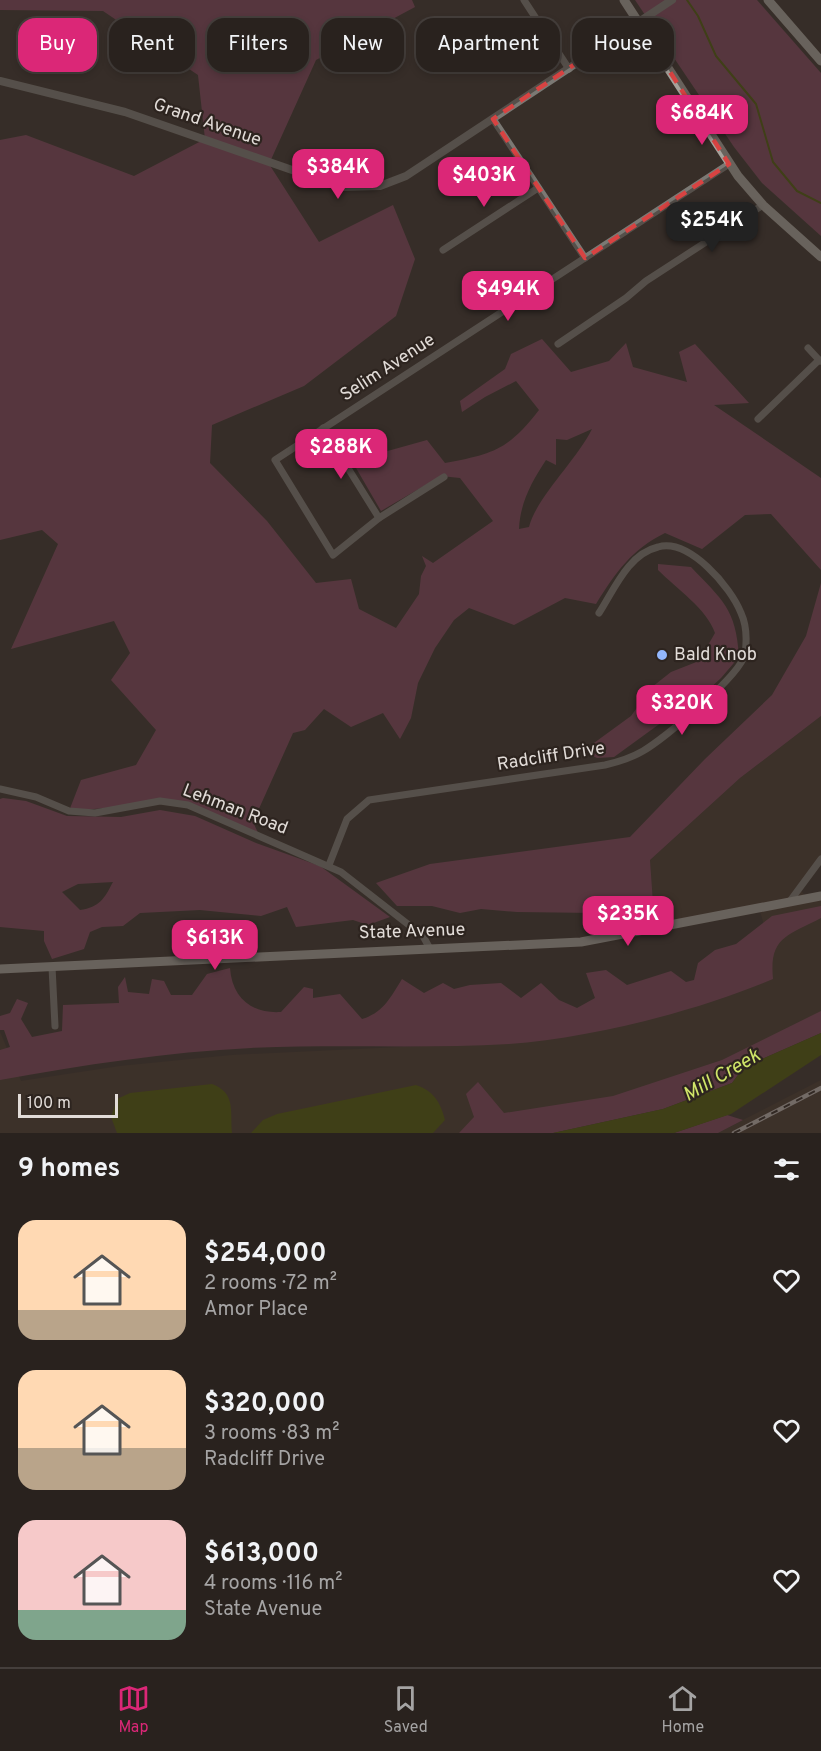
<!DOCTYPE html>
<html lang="en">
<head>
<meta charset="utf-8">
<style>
	:root { --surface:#29221e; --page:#352f2b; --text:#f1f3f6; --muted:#a5a4a4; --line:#453f3c; --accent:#db2777 }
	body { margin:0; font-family:Overpass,sans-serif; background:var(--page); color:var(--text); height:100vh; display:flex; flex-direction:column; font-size:22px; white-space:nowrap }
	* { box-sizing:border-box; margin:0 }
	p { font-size:20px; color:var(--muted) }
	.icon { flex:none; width:33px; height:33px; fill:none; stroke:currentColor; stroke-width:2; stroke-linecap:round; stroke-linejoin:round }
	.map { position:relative; height:1133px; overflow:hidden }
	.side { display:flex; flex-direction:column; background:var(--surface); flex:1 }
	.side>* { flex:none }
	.banner { position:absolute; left:18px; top:18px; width:786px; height:54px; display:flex; gap:12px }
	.scale { position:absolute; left:18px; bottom:15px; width:100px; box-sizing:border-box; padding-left:6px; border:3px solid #e2dcd8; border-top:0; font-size:16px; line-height:21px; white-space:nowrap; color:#e2dcd8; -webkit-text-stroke:4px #2d241f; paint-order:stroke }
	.price { position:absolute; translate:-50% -51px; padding:0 14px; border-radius:12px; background:var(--accent); color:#fff; font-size:20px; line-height:39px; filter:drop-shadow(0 2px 3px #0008) }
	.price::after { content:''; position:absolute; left:50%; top:36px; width:18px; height:14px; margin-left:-9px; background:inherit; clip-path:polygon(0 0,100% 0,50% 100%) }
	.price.on { background:#222; color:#fff }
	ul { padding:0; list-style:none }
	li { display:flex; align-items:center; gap:18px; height:150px; padding:0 18px }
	li span { display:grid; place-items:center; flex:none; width:168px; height:120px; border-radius:18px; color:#555 }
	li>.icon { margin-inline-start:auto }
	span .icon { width:72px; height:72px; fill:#fffc; stroke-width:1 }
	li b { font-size:26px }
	h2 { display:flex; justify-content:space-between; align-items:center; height:72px; padding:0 18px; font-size:26px }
	.pill { padding:0 21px; border-radius:18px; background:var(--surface); box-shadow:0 3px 9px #0003,0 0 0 2px var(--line); font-size:21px; line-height:54px }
	.pill.on { background:var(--accent); color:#fff }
	.menu { display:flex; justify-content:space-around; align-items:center; height:84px; border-top:2px solid var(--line); background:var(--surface); font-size:16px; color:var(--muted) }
	.menu a { display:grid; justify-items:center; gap:3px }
	.menu .on { color:var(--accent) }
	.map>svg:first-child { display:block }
</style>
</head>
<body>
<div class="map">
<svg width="821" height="1133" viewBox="0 0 821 1133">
	<rect width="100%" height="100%" fill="#372e28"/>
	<!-- built -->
	<g fill="#44352b">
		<path d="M 821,716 L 821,859 L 798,887 L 808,899 L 821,896 L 821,1033 L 553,1133 L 0,1133 L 0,1032 L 21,1081 L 120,1066 L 232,1055 L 544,1040 L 676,1012 L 723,998 L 772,979 L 769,941 L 759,908 L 659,927 L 654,917 L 650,860 L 740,778 Z"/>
		<path d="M 821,1080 L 821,1133 L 718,1133 L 743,1120 Z"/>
	</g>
	<!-- green -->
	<g fill="#7c425a" fill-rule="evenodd">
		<path d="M 0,0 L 412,0 L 415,7 L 316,60 L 269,164 L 319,242 L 393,205 L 415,259 L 396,316 L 304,386 L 212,425 L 210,463 L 267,521 L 316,583 L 351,579 L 359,609 L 396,628 L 419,594 L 421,576 L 426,566 L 422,556 L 433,563 L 493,521 L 460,478 L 441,476 L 381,511 L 352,461 L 427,440 L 445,463 C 493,454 508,450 539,410 L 516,381 L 485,397 L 462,412 L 460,401 L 505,369 L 511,354 L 542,339 L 571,372 L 609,361 L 626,343 L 633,367 L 687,382 L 679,352 L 695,344 L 749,403 L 714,405 L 821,478 L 821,570 L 771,514 L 745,515 L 702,549 L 665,533 C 631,550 616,572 596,604 L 565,598 L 514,625 L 469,608 L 454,620 L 435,648 L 418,683 L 411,718 L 400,739 L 383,713 L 351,727 L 324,709 L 305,730 L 293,733 L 253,822 L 259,835 L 179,802 L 69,811 L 81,780 L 136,765 L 156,730 L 111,680 L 130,653 L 114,621 L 11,649 L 58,544 L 42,530 L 0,540 L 0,140 L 26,135 L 134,176 L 205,139 L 198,75 L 103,11 L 0,10 ZM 592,429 C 576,461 536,498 529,527 L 519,529 C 520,503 532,481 546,460 L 556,465 L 556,439 L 567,440 Z"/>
		<path d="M 635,0 L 757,0 L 821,73 L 821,236 L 762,183 L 734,147 Z"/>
		<path d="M 658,564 L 691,567 C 722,600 736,608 739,657 L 721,678 L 696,701 L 669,717 L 614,757 L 597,758 L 583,751 L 631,716 L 652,687 L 671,672 L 699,661 L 715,633 C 707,609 677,589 658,570 Z"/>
		<path d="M 821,583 L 821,716 L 740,778 L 650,860 L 654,917 L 629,923 L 631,911 L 619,899 L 598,913 L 517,912 L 481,909 L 460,913 L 432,906 L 397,906 L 376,883 L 430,864 L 630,837 L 705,759 L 772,695 L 806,636 Z"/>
		<path d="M 3,798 L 26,801 L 67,816 L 121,817 L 160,810 L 195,816 L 256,843 L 320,866 L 390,917 L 368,925 L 353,920 L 296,927 L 287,907 L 261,916 L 200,910 L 140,913 L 123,926 L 102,927 L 90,932 L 84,949 L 52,959 L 44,941 L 44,931 L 0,927 L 0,799 ZM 113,882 C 104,899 100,907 80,910 L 62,892 L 78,884 Z"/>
		<path d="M 821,906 L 821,918 C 787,936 769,937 773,979 C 698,1011 591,1038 509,1044 C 424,1049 337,1044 251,1048 C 167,1052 83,1065 0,1080 L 0,1050 L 10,1047 L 4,1030 L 0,1030 L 0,1016 L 10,1013 L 17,999 L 28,1003 L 21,1019 L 32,1037 L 62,1031 L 63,1005 L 119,1003 L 118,987 L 125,977 L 128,992 L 149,994 L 152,979 L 164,981 L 171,995 L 192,995 L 207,974 L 230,968 C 232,998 252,1014 281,1012 L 304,987 L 313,989 L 313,998 L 340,994 L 362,1019 C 383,1013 391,997 402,979 L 424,993 L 443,983 L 454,989 L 470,985 L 501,983 L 521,998 L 541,983 L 559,1000 L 577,1008 L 595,998 L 586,973 L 606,970 L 627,985 L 671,971 L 686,982 L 694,980 L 698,963 L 715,950 L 736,944 L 772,916 Z"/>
		<path d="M 821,1011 L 821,1033 L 744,1067 L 732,1083 L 663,1109 L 553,1133 L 459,1133 L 474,1117 L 466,1094 L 478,1082 L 504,1113 L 613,1096 L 722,1060 Z"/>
		<path d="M 727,1115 L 743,1120 L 718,1133 L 674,1133 Z"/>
	</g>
	<!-- water -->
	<g fill="#4a5403">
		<path d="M 821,1033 L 821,1055 L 731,1114 L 674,1133 L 553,1133 L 663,1109 L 732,1083 L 744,1067 Z"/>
		<path d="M 212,1084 C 236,1093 230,1110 232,1133 L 117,1133 L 111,1117 L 117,1099 L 130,1093 Z"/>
		<path d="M 416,1085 C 434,1091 440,1102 445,1120 L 433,1133 L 251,1133 L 263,1120 L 277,1114 Z"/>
	</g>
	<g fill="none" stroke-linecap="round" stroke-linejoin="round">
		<!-- stream -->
		<path stroke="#4a5403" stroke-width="2" d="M 687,0 L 698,16 L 716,56 L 756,104 L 773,162 L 797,191 L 821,203"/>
		<!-- minor -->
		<g stroke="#7b7974" stroke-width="7">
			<path d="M 524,0 L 569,69"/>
			<path d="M 493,119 L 585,258"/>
			<path d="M 443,250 L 538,188"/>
			<path d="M 558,344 L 626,298 L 646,281 L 763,205"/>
			<path d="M 808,348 L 820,361"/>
			<path d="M 758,419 L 819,360"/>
			<path d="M 323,428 L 379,518"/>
			<path d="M 444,477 L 379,518 L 333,555 L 275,460 L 729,164"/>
			<path d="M 0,789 L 36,797 L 69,811 L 95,813 L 160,801 L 188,805 L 341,872 L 423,936 L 429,947"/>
			<path d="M 329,865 L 347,819 L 369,800 L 605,765 C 618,762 631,758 643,751 C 664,739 740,676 745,654 C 747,640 747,626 741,613 C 731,587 689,538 658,547 C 628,554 614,590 599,613"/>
			<path d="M 790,901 L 821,859"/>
			<path d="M 52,967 L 55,1026"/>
		</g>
		<!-- tertiary -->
		<path stroke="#7b7974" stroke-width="8" d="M 0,81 L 125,112 L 341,187 L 380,186 L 406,176 L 672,0"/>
		<!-- secondary -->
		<g stroke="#a5a29b" stroke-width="9">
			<path d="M 624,0 L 738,176 L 763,205 L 821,257"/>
			<path d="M 768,0 L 821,61"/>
			<path d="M 0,969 L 581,942 L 821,896"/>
		</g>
		<defs>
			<path id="rail" d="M 734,1133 L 821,1088"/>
		</defs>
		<!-- rail casing -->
		<use href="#rail" stroke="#bab3af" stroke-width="4.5"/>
		<!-- rail -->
		<use href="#rail" stroke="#2d241f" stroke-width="2" stroke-dasharray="7" stroke-linecap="butt"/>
	</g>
	<!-- marked area -->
	<path d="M0 0H821V1133H0ZM 638,22 L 729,164 L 585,258 L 493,119 Z" fill="#372e28" fill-opacity=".55" fill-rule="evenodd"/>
	<path fill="none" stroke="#d84342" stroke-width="4.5" stroke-dasharray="12 8" stroke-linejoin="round" d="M 638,22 L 729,164 L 585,258 L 493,119 Z"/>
	<!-- markers -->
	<circle fill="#93b7fd" stroke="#2d241f" stroke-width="2" cx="662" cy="655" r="6"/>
	<g text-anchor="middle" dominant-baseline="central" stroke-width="4.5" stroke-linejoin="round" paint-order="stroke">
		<!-- street labels -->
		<g font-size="18" fill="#e2dcd8" stroke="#2d241f">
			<text transform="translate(207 123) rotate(19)">Grand Avenue</text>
			<text transform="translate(388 368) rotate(-33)">Selim Avenue</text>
			<text transform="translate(551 757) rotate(-9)">Radcliff Drive</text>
			<text transform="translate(235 810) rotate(21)">Lehman Road</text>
			<text transform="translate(412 932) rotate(-2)">State Avenue</text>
		</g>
		<!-- poi labels -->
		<g font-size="18" fill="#e2dcd8" stroke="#2d241f" text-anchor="start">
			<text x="674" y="655">Bald Knob</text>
		</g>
		<!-- water labels -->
		<g font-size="20" font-style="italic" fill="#d0e569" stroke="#2d241f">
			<text transform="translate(722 1076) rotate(-30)">Mill Creek</text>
		</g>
	</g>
</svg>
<div class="scale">100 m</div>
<b class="price" style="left:702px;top:146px">$684K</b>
<b class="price" style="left:338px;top:200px">$384K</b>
<b class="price" style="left:484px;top:208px">$403K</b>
<b class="price on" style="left:712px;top:253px">$254K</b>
<b class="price" style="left:508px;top:322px">$494K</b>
<b class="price" style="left:341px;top:480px">$288K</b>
<b class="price" style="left:682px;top:736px">$320K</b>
<b class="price" style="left:628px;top:947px">$235K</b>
<b class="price" style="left:215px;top:971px">$613K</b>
<div class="banner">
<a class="pill on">Buy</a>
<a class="pill">Rent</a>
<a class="pill">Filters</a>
<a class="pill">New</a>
<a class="pill">Apartment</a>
<a class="pill">House</a>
</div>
</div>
<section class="side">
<h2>9 homes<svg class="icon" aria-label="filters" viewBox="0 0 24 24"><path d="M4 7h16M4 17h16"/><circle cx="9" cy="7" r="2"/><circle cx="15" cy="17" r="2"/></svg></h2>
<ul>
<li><span style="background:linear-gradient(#ffd9b3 75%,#b9a48a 0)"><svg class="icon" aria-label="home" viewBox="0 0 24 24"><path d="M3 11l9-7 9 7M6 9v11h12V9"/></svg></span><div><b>$254,000</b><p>2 rooms · 72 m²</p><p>Amor Place</p></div><svg class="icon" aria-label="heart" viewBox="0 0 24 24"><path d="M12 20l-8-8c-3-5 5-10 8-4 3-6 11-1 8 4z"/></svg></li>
<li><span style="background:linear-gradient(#ffd9b3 65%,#b9a48a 0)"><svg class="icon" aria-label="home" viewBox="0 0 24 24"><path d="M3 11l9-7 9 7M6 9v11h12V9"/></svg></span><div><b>$320,000</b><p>3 rooms · 83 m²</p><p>Radcliff Drive</p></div><svg class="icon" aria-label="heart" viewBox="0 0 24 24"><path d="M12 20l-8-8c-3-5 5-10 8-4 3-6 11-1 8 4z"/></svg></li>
<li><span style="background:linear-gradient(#f6c9c9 75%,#7fa58c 0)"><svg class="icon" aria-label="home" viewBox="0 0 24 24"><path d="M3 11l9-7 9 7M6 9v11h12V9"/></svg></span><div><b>$613,000</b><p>4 rooms · 116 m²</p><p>State Avenue</p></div><svg class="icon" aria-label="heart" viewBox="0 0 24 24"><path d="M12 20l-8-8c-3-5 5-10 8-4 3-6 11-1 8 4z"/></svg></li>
</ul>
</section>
<nav class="menu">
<a class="on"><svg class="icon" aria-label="map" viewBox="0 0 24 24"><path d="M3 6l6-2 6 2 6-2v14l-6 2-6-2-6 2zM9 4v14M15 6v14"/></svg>Map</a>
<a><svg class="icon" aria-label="saved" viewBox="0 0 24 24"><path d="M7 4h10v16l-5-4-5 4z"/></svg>Saved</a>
<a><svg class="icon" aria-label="home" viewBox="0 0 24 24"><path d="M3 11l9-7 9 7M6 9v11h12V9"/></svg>Home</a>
</nav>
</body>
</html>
